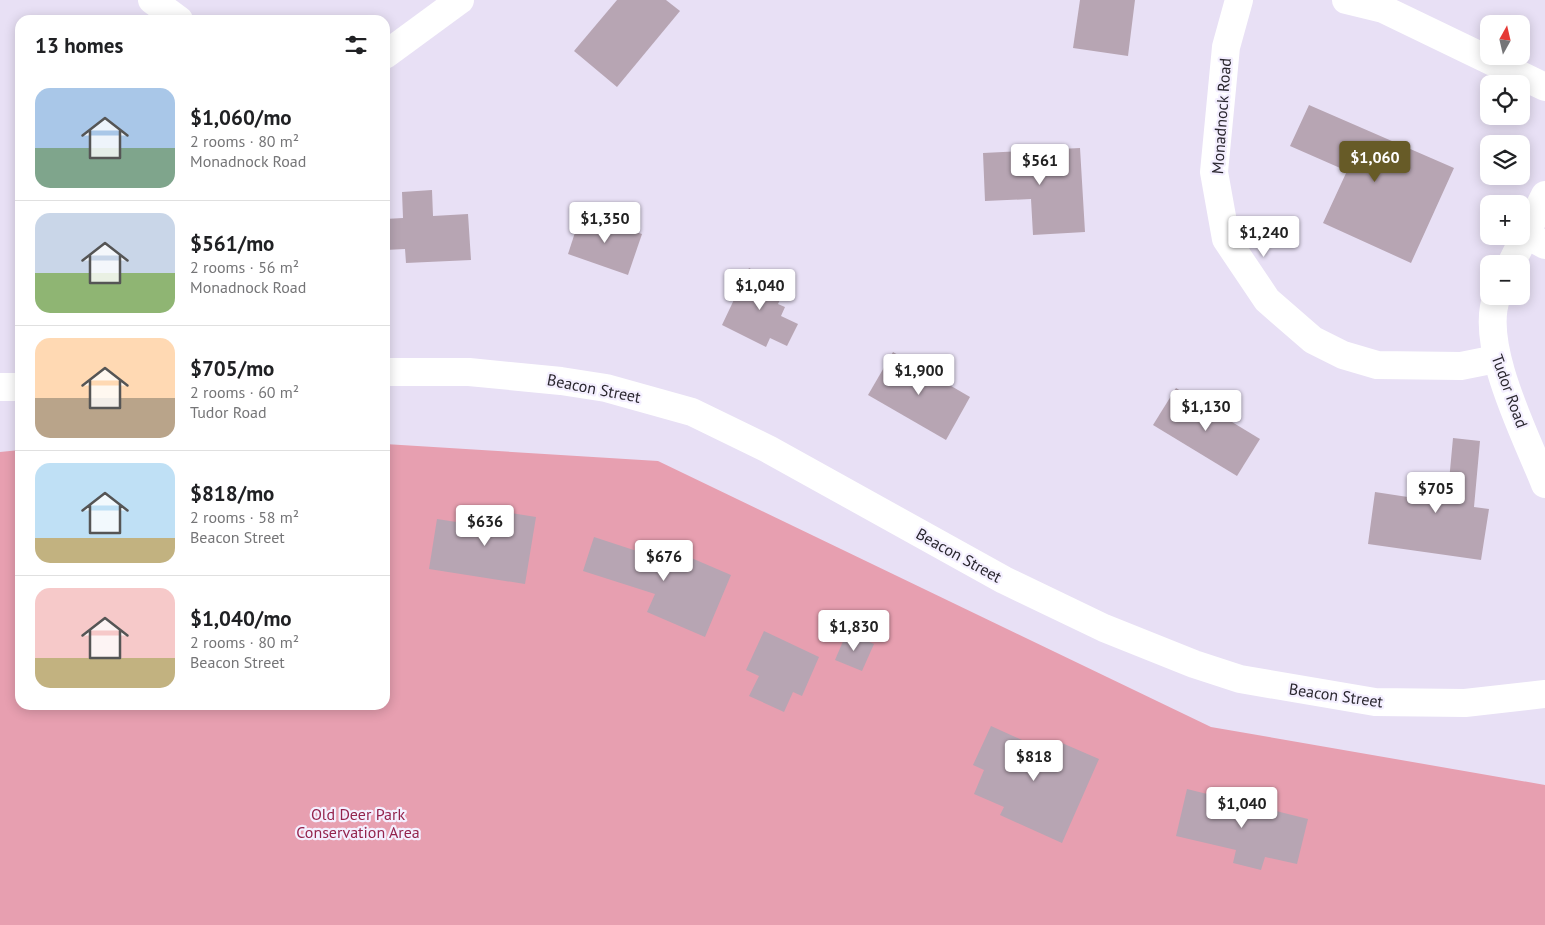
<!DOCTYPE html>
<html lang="en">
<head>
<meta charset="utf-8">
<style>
	:root { --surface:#fff; --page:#f2f2f2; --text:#202124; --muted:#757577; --line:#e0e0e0; --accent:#675b27 }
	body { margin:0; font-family:"PT Sans",sans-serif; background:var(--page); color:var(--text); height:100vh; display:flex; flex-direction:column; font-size:19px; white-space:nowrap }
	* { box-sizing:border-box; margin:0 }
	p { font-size:16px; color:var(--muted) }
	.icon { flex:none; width:28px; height:28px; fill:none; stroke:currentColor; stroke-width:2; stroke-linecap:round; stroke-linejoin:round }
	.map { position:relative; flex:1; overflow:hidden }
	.drawer { position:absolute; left:15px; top:15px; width:375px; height:695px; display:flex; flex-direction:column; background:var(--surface); border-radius:15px; box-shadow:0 2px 12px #0003 }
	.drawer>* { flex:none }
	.needle { width:32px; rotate:8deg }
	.fabs { position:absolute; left:1480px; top:15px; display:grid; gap:10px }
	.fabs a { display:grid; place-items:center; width:50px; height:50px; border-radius:10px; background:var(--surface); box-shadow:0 2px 12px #0003; font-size:25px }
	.price { position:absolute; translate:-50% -42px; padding:0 11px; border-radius:5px; background:#fff; color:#222; font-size:16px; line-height:32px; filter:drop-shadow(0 1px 2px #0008) }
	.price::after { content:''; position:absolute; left:50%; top:30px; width:15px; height:11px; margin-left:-8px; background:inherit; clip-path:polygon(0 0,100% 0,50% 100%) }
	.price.on { background:var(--accent); color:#fff }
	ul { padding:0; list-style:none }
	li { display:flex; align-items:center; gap:15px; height:125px; padding:0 20px }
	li+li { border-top:1px solid var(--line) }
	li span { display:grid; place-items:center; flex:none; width:140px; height:100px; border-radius:15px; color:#555 }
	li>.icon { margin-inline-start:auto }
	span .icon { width:60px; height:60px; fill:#fffc; stroke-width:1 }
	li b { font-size:21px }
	h2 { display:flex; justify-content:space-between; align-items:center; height:60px; padding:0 20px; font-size:21px }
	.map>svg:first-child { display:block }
</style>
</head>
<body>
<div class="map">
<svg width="1545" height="925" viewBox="0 0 1545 925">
	<rect width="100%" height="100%" fill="#e8e0f5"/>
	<!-- green -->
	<path fill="#e79fb0" d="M 385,444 L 658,461 L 1211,727 L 1545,785 L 1545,925 L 0,925 L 0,452 L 20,450 L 20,705 L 385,705 Z"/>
	<!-- building -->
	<g fill="#b7a5b3">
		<path d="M 617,0 L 666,0 L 680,11 L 617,87 L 574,51 Z"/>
		<path d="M 1080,0 L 1135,0 L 1128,56 L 1073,48 Z"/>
		<path d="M 1309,105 L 1454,168 L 1411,263 L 1323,223 L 1347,171 L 1290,146 Z"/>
		<path d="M 1080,148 L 1085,232 L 1033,235 L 1031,199 L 985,201 L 983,153 Z"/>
		<path d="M 432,190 L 433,216 L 468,214 L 471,260 L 406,263 L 405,249 L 385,250 L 385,219 L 403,218 L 402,192 Z"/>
		<path d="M 581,214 L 642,234 L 628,275 L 568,254 Z"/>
		<path d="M 749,268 L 786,287 L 778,304 L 785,307 L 781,316 L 798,324 L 787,346 L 770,338 L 766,347 L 722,325 Z"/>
		<path d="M 893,352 L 970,397 L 946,440 L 868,395 Z"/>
		<path d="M 1176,388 L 1260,439 L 1237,476 L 1153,425 Z"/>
		<path d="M 1453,438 L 1480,441 L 1474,507 L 1489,509 L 1481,560 L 1368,544 L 1375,492 L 1447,503 Z"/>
		<path d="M 492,510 L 536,517 L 525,584 L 429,569 L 437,519 L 489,527 Z"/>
		<path d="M 594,537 L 655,557 L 661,545 L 731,575 L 705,637 L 647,612 L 655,594 L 583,571 Z"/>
		<path d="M 764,631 L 819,657 L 802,696 L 793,692 L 784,712 L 749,696 L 759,676 L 746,670 Z"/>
		<path d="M 847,632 L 874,644 L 862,671 L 835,660 Z"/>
		<path d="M 991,726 L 1057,756 L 1062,743 L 1099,759 L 1062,843 L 1000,815 L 1004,807 L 974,794 L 984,770 L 973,765 Z"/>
		<path d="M 1187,789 L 1308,819 L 1297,864 L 1265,857 L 1261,870 L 1233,863 L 1236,850 L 1176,836 Z"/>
	</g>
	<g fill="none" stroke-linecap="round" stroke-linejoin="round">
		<!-- minor -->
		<g stroke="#fff" stroke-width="28">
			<path d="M 152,0 L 179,20"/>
			<path d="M 1239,0 L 1226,47 L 1214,172 L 1226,239 L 1267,300 L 1313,340 L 1343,355 L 1377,365 L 1461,366 L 1496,359"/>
			<path d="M 1346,0 L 1383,9 L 1545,87"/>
			<path d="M 385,55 L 460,0"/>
			<path d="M 1525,234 L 1545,245"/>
			<path d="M 1511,264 L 1545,195"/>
			<path d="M 1497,296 C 1478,344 1526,436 1545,484"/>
		</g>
		<!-- major -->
		<g stroke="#fff" stroke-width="28">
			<path d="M 385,372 L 469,372 L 561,381 L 606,388 L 692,412 L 768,449 L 1004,580 L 1104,628 L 1194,664 L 1240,679 L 1375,702 L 1465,703 L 1545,694"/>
			<path d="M 0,387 L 20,387"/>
		</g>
	</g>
	<g text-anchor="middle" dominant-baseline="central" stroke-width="4.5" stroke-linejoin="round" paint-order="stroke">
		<!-- street labels -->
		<g font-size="16" fill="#2a272f" stroke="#f4efff">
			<text transform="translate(1221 116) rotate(-86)">Monadnock Road</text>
			<text transform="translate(594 388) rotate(11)">Beacon Street</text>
			<text transform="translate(1510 391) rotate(70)">Tudor Road</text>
			<text transform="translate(959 555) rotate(29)">Beacon Street</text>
			<text transform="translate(1336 695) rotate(8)">Beacon Street</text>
		</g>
		<!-- park labels -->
		<g font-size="16" fill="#94244d" stroke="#f4efff">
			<text x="358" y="814">Old Deer Park<tspan x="358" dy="18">Conservation Area</tspan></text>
		</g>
	</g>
</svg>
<div class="fabs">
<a><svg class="needle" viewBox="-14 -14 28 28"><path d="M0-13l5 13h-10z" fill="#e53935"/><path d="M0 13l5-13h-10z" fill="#757577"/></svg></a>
<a><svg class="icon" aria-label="locate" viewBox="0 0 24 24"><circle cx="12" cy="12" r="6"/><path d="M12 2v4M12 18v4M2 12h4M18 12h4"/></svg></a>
<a><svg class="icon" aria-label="layers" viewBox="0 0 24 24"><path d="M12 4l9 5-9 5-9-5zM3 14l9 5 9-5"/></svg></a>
<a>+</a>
<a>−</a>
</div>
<b class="price on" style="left:1375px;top:183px">$1,060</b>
<b class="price" style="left:1040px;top:186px">$561</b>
<b class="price" style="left:605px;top:244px">$1,350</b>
<b class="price" style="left:1264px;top:258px">$1,240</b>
<b class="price" style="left:760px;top:311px">$1,040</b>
<b class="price" style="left:919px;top:396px">$1,900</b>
<b class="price" style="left:1206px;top:432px">$1,130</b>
<b class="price" style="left:1436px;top:514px">$705</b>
<b class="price" style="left:485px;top:547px">$636</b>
<b class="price" style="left:664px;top:582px">$676</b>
<b class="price" style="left:854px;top:652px">$1,830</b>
<b class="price" style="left:1034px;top:782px">$818</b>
<b class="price" style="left:1242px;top:829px">$1,040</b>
<section class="drawer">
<h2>13 homes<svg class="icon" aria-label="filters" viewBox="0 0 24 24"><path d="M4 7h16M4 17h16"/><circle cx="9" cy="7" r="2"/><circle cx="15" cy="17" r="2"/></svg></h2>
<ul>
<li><span style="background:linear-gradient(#a9c7e8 60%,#7fa58c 0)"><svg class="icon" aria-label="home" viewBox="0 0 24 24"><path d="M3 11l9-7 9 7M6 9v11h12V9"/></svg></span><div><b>$1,060/mo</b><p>2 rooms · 80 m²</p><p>Monadnock Road</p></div></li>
<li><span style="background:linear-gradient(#c9d6e8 60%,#8fb573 0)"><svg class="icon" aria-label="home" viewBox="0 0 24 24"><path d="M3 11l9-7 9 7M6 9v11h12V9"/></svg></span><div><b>$561/mo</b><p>2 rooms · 56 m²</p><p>Monadnock Road</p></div></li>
<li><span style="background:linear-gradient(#ffd9b3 60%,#b9a48a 0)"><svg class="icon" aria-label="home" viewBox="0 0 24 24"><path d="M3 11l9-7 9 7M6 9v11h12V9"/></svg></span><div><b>$705/mo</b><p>2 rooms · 60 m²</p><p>Tudor Road</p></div></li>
<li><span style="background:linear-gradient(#bfe0f5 75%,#c2b280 0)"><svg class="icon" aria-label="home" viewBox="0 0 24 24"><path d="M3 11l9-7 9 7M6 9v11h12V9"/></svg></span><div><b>$818/mo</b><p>2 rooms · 58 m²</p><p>Beacon Street</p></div></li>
<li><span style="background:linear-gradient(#f6c9c9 70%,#c2b280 0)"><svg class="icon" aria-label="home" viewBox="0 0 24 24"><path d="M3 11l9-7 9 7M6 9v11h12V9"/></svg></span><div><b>$1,040/mo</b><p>2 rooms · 80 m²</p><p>Beacon Street</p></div></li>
</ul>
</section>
</div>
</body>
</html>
